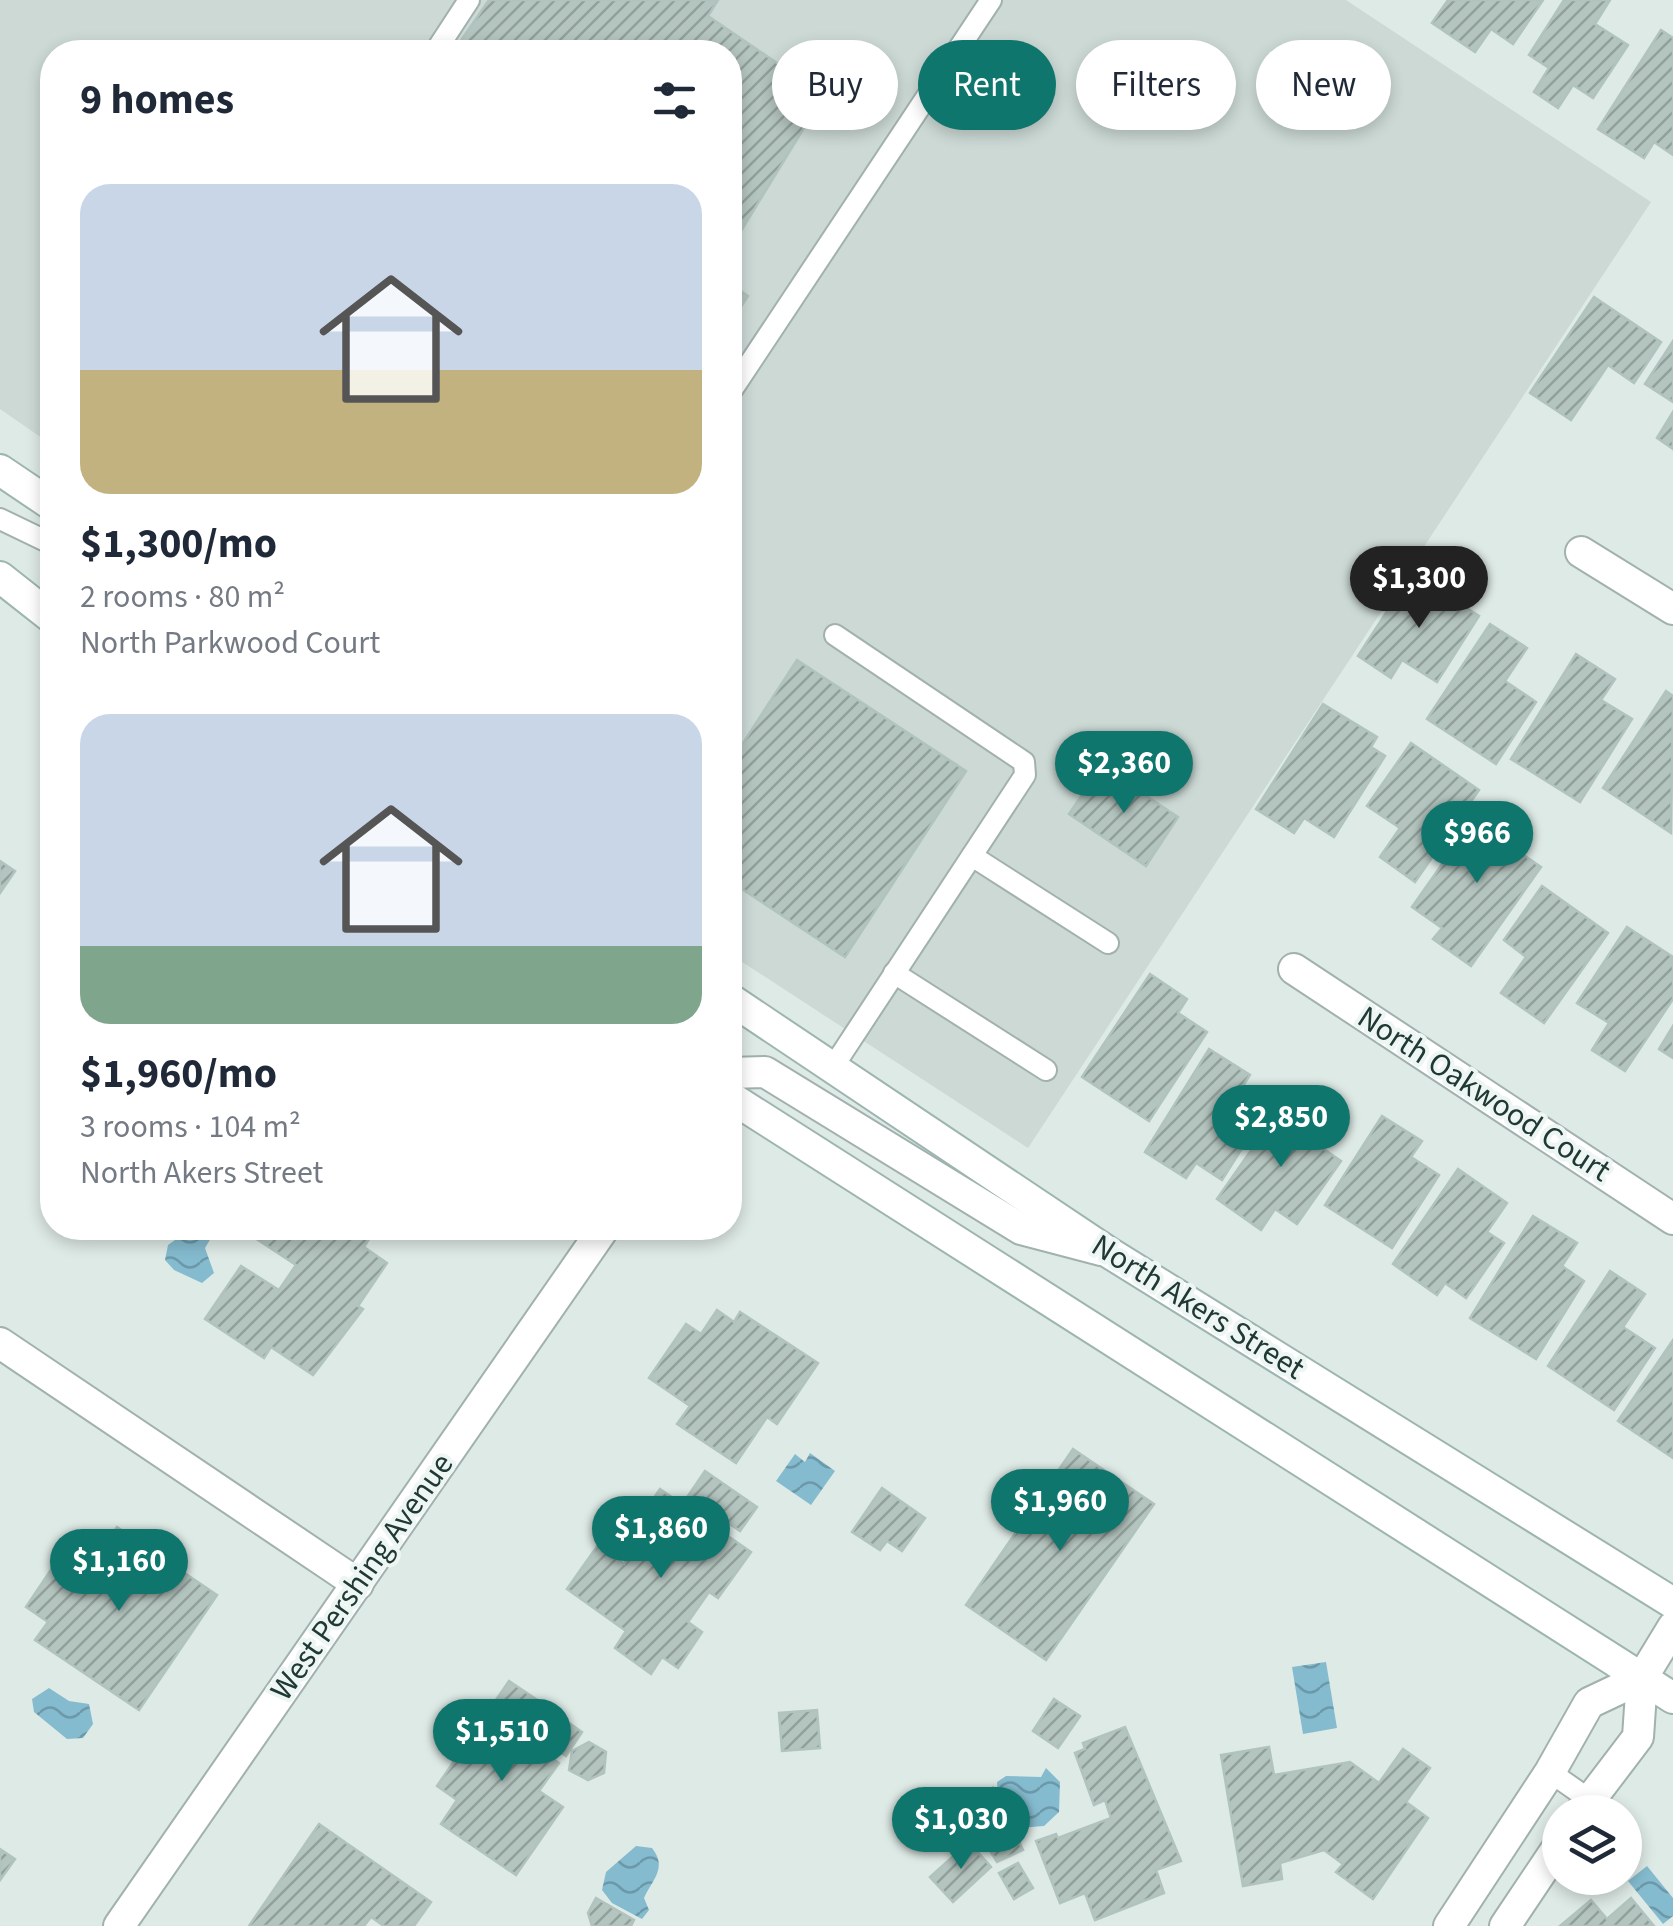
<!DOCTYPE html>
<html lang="en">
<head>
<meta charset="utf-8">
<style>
	:root { --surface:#fff; --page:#f6f6f7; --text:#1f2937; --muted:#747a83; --accent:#0f766e }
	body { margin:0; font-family:"Source Sans 3",sans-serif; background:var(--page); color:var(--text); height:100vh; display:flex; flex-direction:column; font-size:38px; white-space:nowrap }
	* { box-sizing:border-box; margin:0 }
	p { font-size:32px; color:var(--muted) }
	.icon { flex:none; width:55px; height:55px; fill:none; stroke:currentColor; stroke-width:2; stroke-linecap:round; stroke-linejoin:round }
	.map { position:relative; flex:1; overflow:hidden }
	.drawer { position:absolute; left:40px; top:40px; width:702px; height:1200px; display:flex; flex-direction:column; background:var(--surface); border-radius:40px; box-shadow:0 5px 15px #0003 }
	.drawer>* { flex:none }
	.guide { position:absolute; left:772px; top:40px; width:750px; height:90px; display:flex; gap:20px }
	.tools { position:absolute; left:1542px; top:1795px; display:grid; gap:20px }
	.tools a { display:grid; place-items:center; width:100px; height:100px; border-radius:50%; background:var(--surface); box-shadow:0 5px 15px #0003; font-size:50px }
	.price { position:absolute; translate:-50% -85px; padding:0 22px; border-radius:35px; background:var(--accent); color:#fff; font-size:32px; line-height:65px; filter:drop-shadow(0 2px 5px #0008) }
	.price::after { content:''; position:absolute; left:50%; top:60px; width:30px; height:22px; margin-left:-15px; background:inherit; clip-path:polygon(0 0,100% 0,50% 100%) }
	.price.current { background:#222; color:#fff }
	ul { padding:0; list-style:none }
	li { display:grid; align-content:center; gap:20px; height:530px; padding:0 40px }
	li span { display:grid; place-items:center; height:310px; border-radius:30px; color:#555 }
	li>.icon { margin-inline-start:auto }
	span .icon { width:180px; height:180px; fill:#fffc; stroke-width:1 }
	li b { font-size:42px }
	h2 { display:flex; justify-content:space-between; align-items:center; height:120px; padding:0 40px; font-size:42px }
	.pill { padding:0 35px; border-radius:45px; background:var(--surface); box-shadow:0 5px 15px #0003; font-size:35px; line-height:90px }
	.pill.current { background:var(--accent); color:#fff }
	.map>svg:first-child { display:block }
</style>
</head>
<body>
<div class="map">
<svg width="1673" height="1926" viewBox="0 0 1673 1926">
	<defs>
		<pattern id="water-waves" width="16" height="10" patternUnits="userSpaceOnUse" patternTransform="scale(2.5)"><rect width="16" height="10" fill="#85bbcf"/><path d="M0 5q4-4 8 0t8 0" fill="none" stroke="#6c99a9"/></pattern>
		<pattern id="building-hatch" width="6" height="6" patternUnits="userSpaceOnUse" patternTransform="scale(2.5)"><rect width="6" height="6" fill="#b4c4bf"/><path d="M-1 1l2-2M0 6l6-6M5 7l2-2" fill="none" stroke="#92a09c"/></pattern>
	</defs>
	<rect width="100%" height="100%" fill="#deeae6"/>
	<!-- built -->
	<path fill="#ccd9d5" d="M 0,0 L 1346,0 L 1651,202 L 1028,1148 L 730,954 L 730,52 L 52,52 L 52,445 L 0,409 Z"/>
	<!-- water -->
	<g fill="url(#water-waves)">
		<path d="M 184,1228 L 217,1228 L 205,1248 L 214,1273 L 202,1283 L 174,1270 L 165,1260 L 168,1245 L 182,1235 Z"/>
		<path d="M 810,1453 L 835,1471 L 811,1505 L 776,1481 L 795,1454 L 805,1462 Z"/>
		<path d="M 1326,1662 L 1337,1728 L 1303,1734 L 1292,1667 Z"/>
		<path d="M 49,1688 L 69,1701 L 89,1704 L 93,1724 L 83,1738 L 67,1739 L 34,1712 L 32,1699 Z"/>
		<path d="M 1046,1768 L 1060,1782 L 1059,1812 L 1044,1826 L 1019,1828 L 1023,1818 L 998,1793 L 997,1782 L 1006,1776 L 1041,1777 Z"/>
		<path d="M 636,1846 L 652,1848 C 668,1868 652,1880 644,1898 L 649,1910 L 642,1919 L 612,1903 L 602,1890 L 606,1872 Z"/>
		<path d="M 1647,1866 L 1673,1898 L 1673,1916 L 1663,1924 L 1628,1881 Z"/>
	</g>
	<!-- building -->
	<g fill="url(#building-hatch)" stroke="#b1c3be" stroke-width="2.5">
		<path d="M 489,0 L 718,0 L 708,16 L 824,95 L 730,249 L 730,52 L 453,52 Z"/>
		<path d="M 1448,0 L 1543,0 L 1513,44 L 1491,29 L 1475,52 L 1432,23 Z"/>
		<path d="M 1564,0 L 1610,0 L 1595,24 L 1628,45 L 1593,98 L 1573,85 L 1558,108 L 1534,92 L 1549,68 L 1529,55 Z"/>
		<path d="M 1661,30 L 1673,38 L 1673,155 L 1654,142 L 1644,158 L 1598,129 Z"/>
		<path d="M 730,283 L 748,296 L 730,323 Z"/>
		<path d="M 1594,297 L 1661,342 L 1634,383 L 1608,365 L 1571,420 L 1530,393 Z"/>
		<path d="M 1673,341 L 1673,402 L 1645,384 Z"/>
		<path d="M 1673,412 L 1673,449 L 1657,438 Z"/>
		<path d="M 1412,573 L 1479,616 L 1437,682 L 1402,660 L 1391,678 L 1358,656 Z"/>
		<path d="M 1490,624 L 1527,648 L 1505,681 L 1536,702 L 1496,764 L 1427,719 Z"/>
		<path d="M 1576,654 L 1615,679 L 1601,700 L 1632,719 L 1580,802 L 1511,759 Z"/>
		<path d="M 797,660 L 966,771 L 845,957 L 730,881 L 730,763 Z"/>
		<path d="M 1666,691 L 1673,696 L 1671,833 L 1603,788 Z"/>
		<path d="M 1323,704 L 1377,737 L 1371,747 L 1385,756 L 1334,837 L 1304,818 L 1294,833 L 1256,809 Z"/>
		<path d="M 1411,743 L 1479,790 L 1415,882 L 1380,857 L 1400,828 L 1367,806 Z"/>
		<path d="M 1102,766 L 1178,817 L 1146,866 L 1069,814 Z"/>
		<path d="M 1485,803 L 1518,826 L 1506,843 L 1541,867 L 1471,966 L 1433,939 L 1442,928 L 1412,907 Z"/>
		<path d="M 0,861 L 15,871 L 0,893 Z"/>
		<path d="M 1542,886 L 1608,933 L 1544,1023 L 1501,993 L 1526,957 L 1504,940 Z"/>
		<path d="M 1627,927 L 1673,957 L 1673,999 L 1625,1071 L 1592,1050 L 1609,1023 L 1577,1003 Z"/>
		<path d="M 1150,974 L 1187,999 L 1178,1013 L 1207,1032 L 1149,1121 L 1082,1077 Z"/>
		<path d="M 1673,1026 L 1673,1058 L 1659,1049 Z"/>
		<path d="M 1209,1049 L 1250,1075 L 1241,1089 L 1268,1107 L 1222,1180 L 1196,1163 L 1186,1178 L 1145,1152 Z"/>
		<path d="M 1287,1099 L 1322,1123 L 1311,1140 L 1341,1161 L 1297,1224 L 1275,1209 L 1261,1230 L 1217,1199 Z"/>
		<path d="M 1382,1116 L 1422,1141 L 1411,1157 L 1439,1175 L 1392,1248 L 1325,1205 Z"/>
		<path d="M 1458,1169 L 1507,1203 L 1487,1232 L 1504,1243 L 1466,1298 L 1445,1283 L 1437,1295 L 1393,1264 Z"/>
		<path d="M 1533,1216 L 1577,1243 L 1562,1266 L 1584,1281 L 1536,1359 L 1470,1318 Z"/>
		<path d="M 240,1228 L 369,1228 L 374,1231 L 364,1247 L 387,1263 L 358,1306 L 363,1309 L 313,1375 L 271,1347 L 264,1358 L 205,1319 L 241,1266 L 279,1290 L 296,1265 Z"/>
		<path d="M 1610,1271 L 1645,1294 L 1623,1327 L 1655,1348 L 1614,1410 L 1548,1366 Z"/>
		<path d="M 717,1310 L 734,1322 L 740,1312 L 818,1363 L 777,1424 L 767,1417 L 736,1463 L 677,1424 L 690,1406 L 649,1378 L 686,1324 L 701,1334 Z"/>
		<path d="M 1673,1340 L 1673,1458 L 1618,1421 Z"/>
		<path d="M 1073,1449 L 1154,1504 L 1046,1660 L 966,1605 Z"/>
		<path d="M 705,1471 L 757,1507 L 740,1531 L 688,1496 Z"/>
		<path d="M 882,1488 L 925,1518 L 902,1551 L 887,1541 L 880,1550 L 852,1532 Z"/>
		<path d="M 660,1489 L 751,1552 L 718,1598 L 709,1592 L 688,1622 L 702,1632 L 678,1668 L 662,1657 L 651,1674 L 615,1648 L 626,1631 L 567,1589 L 598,1545 L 624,1564 L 641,1540 L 630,1532 Z"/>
		<path d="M 117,1527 L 217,1595 L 139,1710 L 35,1640 L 48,1622 L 26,1607 L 71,1540 L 97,1558 Z"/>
		<path d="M 509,1681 L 545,1705 L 522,1738 L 559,1763 L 539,1791 L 563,1807 L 516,1875 L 441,1824 L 457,1800 L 437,1786 Z"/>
		<path d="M 1054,1699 L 1080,1716 L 1058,1748 L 1033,1731 Z"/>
		<path d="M 817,1710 L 820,1748 L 782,1751 L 779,1713 Z"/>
		<path d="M 552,1711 L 582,1732 L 566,1756 L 536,1735 Z"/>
		<path d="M 1125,1727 L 1181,1861 L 1156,1870 L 1164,1893 L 1095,1920 L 1085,1893 L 1060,1903 L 1036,1841 L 1056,1834 L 1058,1838 L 1111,1818 L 1105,1800 L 1094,1805 L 1075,1753 L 1085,1749 L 1083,1743 Z"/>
		<path d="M 589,1742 L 606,1752 L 604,1773 L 588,1780 L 569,1770 L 572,1751 Z"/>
		<path d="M 1269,1747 L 1274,1775 L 1350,1762 L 1379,1783 L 1403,1749 L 1430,1768 L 1406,1802 L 1428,1818 L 1373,1899 L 1336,1872 L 1343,1864 L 1324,1850 L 1280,1863 L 1282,1879 L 1243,1886 L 1221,1755 Z"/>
		<path d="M 993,1788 L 1023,1850 L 997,1862 L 971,1820 Z"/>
		<path d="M 319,1824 L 431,1902 L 414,1926 L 384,1926 L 371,1917 L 364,1926 L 249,1926 Z"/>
		<path d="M 969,1842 L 991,1867 L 953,1902 L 930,1877 Z"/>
		<path d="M 0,1849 L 15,1859 L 0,1880 Z"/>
		<path d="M 1018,1863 L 1033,1888 L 1014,1899 L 999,1873 Z"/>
		<path d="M 596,1898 L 634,1920 L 631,1926 L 592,1926 L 588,1913 Z"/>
		<path d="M 1631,1898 L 1654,1926 L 1560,1926 L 1591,1900 L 1607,1919 Z"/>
	</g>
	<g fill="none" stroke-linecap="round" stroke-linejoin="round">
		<defs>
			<g id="service">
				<path d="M 435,52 L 469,0"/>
				<path d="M 730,393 L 991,0"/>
				<path d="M 0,519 L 52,544"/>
				<path d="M 972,856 L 1108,943"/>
				<path d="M 894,973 L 1046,1070"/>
				<path d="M 833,1067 L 1025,775 L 1024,762 L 835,635"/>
				<path d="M 1550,1772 L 1590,1800"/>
			</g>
			<g id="minor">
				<path d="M 1581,552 L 1673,609"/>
				<path d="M 1294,969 L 1673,1219"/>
				<path d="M 730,1073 L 765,1072 L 1021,1229 L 1101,1250"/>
				<path d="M 0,1343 L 358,1584"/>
				<path d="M 1581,1812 L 1638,1737 L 1642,1678 L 1673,1627"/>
				<path d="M 119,1926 L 604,1228"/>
				<path d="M 1449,1926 L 1550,1772 L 1589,1703 L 1642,1678"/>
				<path d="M 1505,1926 L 1560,1844"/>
			</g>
			<g id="secondary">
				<path d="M 0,470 L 52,505"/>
				<path d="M 0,577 L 52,618"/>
				<path d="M 730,999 L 1108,1252 L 1673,1603"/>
				<path d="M 730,1097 L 1673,1698"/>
			</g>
		</defs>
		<!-- service casing -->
		<use href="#service" stroke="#a1b1ad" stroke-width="24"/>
		<!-- minor casing -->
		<use href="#minor" stroke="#a1b1ad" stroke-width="34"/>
		<!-- secondary casing -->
		<use href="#secondary" stroke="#9db5af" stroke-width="34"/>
		<!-- service -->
		<use href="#service" stroke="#fff" stroke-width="20"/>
		<!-- minor -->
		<use href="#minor" stroke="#fff" stroke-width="30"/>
		<!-- secondary -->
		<use href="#secondary" stroke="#fff" stroke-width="30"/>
	</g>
	<g text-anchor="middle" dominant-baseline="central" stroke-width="8" stroke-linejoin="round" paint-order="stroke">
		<!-- street labels -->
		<g font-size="32" fill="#203935" stroke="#eef6f3">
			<text transform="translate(1484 1094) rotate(33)">North Oakwood Court</text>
			<text transform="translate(1198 1307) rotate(32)">North Akers Street</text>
			<text transform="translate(362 1577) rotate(-55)">West Pershing Avenue</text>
		</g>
	</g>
</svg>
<div class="tools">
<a><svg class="icon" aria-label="layers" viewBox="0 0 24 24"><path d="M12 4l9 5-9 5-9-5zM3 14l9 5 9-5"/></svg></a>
</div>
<b class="price current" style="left:1419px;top:631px">$1,300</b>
<b class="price" style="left:1124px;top:816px">$2,360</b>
<b class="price" style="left:1477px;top:886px">$966</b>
<b class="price" style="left:1281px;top:1170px">$2,850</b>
<b class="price" style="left:1060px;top:1554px">$1,960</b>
<b class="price" style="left:661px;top:1581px">$1,860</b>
<b class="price" style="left:119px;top:1614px">$1,160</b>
<b class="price" style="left:502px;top:1784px">$1,510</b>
<b class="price" style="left:961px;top:1872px">$1,030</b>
<div class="guide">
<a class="pill">Buy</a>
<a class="pill current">Rent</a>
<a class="pill">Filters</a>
<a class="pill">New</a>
</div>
<section class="drawer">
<h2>9 homes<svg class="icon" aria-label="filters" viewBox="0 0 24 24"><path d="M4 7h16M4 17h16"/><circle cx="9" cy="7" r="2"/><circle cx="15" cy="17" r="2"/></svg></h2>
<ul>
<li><span style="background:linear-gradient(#c9d6e8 60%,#c2b280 0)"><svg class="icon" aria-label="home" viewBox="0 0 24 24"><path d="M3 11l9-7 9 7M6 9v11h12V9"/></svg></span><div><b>$1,300/mo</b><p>2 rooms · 80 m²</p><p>North Parkwood Court</p></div></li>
<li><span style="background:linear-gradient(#c9d6e8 75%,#7fa58c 0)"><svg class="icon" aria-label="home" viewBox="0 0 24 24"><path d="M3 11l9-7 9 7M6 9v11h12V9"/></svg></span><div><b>$1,960/mo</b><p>3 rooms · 104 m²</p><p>North Akers Street</p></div></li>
</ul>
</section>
</div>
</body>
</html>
